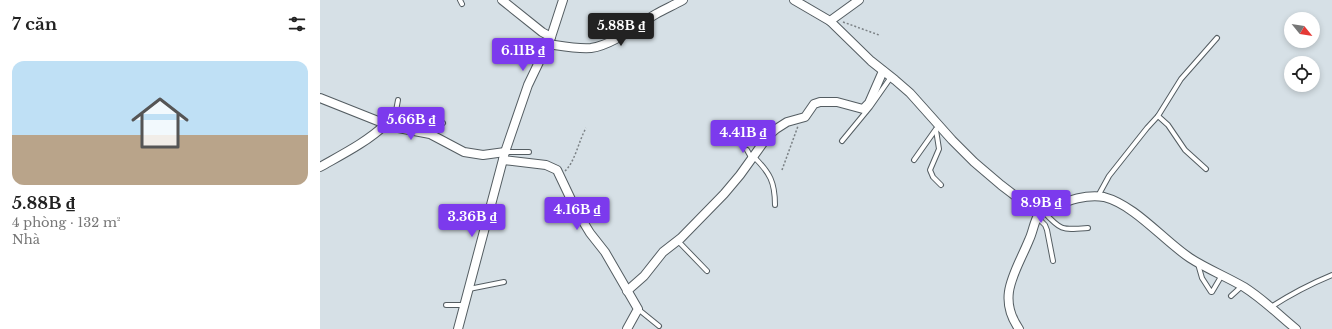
<!DOCTYPE html>
<html lang="vi">
<head>
<meta charset="utf-8">
<style>
	:root { --surface:#fff; --page:#f2f2f2; --text:#222; --muted:#767676; --accent:#7c3aed }
	body { margin:0; font-family:"Libre Baskerville",serif; background:var(--page); color:var(--text); height:100vh; display:flex; flex-direction:column; font-size:15px; white-space:nowrap }
	* { box-sizing:border-box; margin:0 }
	p { font-size:13px; color:var(--muted) }
	.icon { flex:none; width:22px; height:22px; fill:none; stroke:currentColor; stroke-width:2; stroke-linecap:round; stroke-linejoin:round }
	.map { position:relative; flex:1; overflow:hidden }
	.drawer { display:flex; flex-direction:column; background:var(--surface); width:320px }
	.drawer>* { flex:none }
	.needle { width:26px; rotate:120deg }
	.buttons { position:absolute; left:964px; top:12px; display:grid; gap:8px }
	.buttons a { display:grid; place-items:center; width:36px; height:36px; border-radius:50%; background:var(--surface); box-shadow:0 2px 6px #0003; font-size:20px }
	.price { position:absolute; translate:-50% -34px; padding:0 9px; border-radius:4px; background:var(--accent); color:#fff; font-size:13px; line-height:26px; filter:drop-shadow(0 1px 2px #0008) }
	.price::after { content:''; position:absolute; left:50%; top:24px; width:12px; height:9px; margin-left:-6px; background:inherit; clip-path:polygon(0 0,100% 0,50% 100%) }
	.price.current { background:#222; color:#fff }
	ul { padding:0; list-style:none }
	li { display:grid; align-content:center; gap:8px; height:212px; padding:0 12px }
	li span { display:grid; place-items:center; height:124px; border-radius:12px; color:#555 }
	li>.icon { margin-inline-start:auto }
	span .icon { width:72px; height:72px; fill:#fffc; stroke-width:1 }
	li b { font-size:17px }
	h2 { display:flex; justify-content:space-between; align-items:center; height:48px; padding:0 12px; font-size:17px }
	main { display:flex; flex:1; min-height:0 }
	.map>svg:first-child { display:block }
</style>
</head>
<body>
<main>
<section class="drawer">
<h2>7 căn<svg class="icon" aria-label="filters" viewBox="0 0 24 24"><path d="M4 7h16M4 17h16"/><circle cx="9" cy="7" r="2"/><circle cx="15" cy="17" r="2"/></svg></h2>
<ul>
<li><span style="background:linear-gradient(#bfe0f5 60%,#b9a48a 0)"><svg class="icon" aria-label="home" viewBox="0 0 24 24"><path d="M3 11l9-7 9 7M6 9v11h12V9"/></svg></span><div><b>5.88B ₫</b><p>4 phòng · 132 m²</p><p>Nhà</p></div></li>
</ul>
</section>
<div class="map">
<svg width="1012" height="329" viewBox="0 0 1012 329">
	<rect width="100%" height="100%" fill="#d6e0e6"/>
	<g fill="none" stroke-linecap="round" stroke-linejoin="round">
		<defs>
			<g id="service">
				<path d="M 140,0 L 142,4"/>
				<path d="M 838,116 L 848,125 L 865,150 L 886,169"/>
				<path d="M 73,127 L 78,100"/>
				<path d="M 616,130 L 619,149 L 610,170 L 613,177 L 621,185"/>
				<path d="M 111,134 L 123,123"/>
				<path d="M 522,141 L 550,107 L 571,77"/>
				<path d="M 427,150 L 432,159"/>
				<path d="M 185,152 L 209,152"/>
				<path d="M 434,157 C 450,173 455,182 455,205"/>
				<path d="M 594,160 L 616,129"/>
				<path d="M 778,196 L 789,176 L 827,128 L 838,116 L 861,79 L 897,38"/>
				<path d="M 723,211 C 741,231 742,230 768,228"/>
				<path d="M 717,217 L 725,225 L 727,230 L 733,261"/>
				<path d="M 358,241 L 387,271"/>
				<path d="M 878,264 L 882,278 L 891,292 L 892,292 L 902,275"/>
				<path d="M 149,289 L 184,282"/>
				<path d="M 911,296 L 922,286"/>
				<path d="M 126,305 L 144,305"/>
				<path d="M 951,307 C 971,294 990,284 1012,275"/>
				<path d="M 318,309 L 339,326"/>
			</g>
			<g id="minor">
				<path d="M 182,0 L 222,32 L 231,37"/>
				<path d="M 474,0 L 510,21 L 539,0"/>
				<path d="M 510,21 L 551,61 L 575,80 L 590,93 L 632,140 L 654,162 L 681,185 L 719,214 L 722,211 C 741,204 763,193 784,197 C 815,205 844,241 870,258 C 887,269 907,277 924,287 C 943,299 959,315 976,329"/>
				<path d="M 228,44 C 242,46 256,49 271,48 C 293,45 317,25 336,14 C 345,9 354,5 363,0"/>
				<path d="M 0,98 L 73,127 L 110,134 L 144,152 L 163,155 L 185,152"/>
				<path d="M 183,160 L 226,165 L 237,170 L 256,210 L 270,233 L 285,252 L 318,309 L 307,329"/>
				<path d="M 0,167 C 23,154 47,142 66,124"/>
				<path d="M 307,291 L 324,276 L 343,252 L 361,238 L 404,194 L 420,175 L 448,136 L 456,129 L 467,122 L 485,117 L 494,104 L 500,102 L 517,102 L 543,109 L 549,103 L 563,71"/>
				<path d="M 138,329 L 185,152 L 208,85 L 231,37 L 243,0"/>
				<path d="M 699,329 C 676,296 696,272 709,240 C 713,232 714,221 719,214"/>
			</g>
		</defs>
		<!-- service casing -->
		<use href="#service" stroke="#545d62" stroke-width="6"/>
		<!-- minor casing -->
		<use href="#minor" stroke="#545d62" stroke-width="10"/>
		<!-- path -->
		<g stroke="#7b8185" stroke-width="1.5" stroke-dasharray="2 2" stroke-linecap="butt">
			<path d="M 523,22 L 559,35"/>
			<path d="M 462,170 L 478,126"/>
			<path d="M 245,171 C 255,162 259,140 266,128"/>
		</g>
		<!-- service -->
		<use href="#service" stroke="#fff" stroke-width="4"/>
		<!-- minor -->
		<use href="#minor" stroke="#fff" stroke-width="8"/>
	</g>
</svg>
<div class="buttons">
<a><svg class="needle" viewBox="-14 -14 28 28"><path d="M0-13l5 13h-10z" fill="#e53935"/><path d="M0 13l5-13h-10z" fill="#767676"/></svg></a>
<a><svg class="icon" aria-label="locate" viewBox="0 0 24 24"><circle cx="12" cy="12" r="6"/><path d="M12 2v4M12 18v4M2 12h4M18 12h4"/></svg></a>
</div>
<b class="price current" style="left:301px;top:47px">5.88B ₫</b>
<b class="price" style="left:203px;top:72px">6.11B ₫</b>
<b class="price" style="left:91px;top:141px">5.66B ₫</b>
<b class="price" style="left:423px;top:154px">4.41B ₫</b>
<b class="price" style="left:721px;top:224px">8.9B ₫</b>
<b class="price" style="left:257px;top:231px">4.16B ₫</b>
<b class="price" style="left:152px;top:238px">3.36B ₫</b>
</div>
</main>
</body>
</html>
